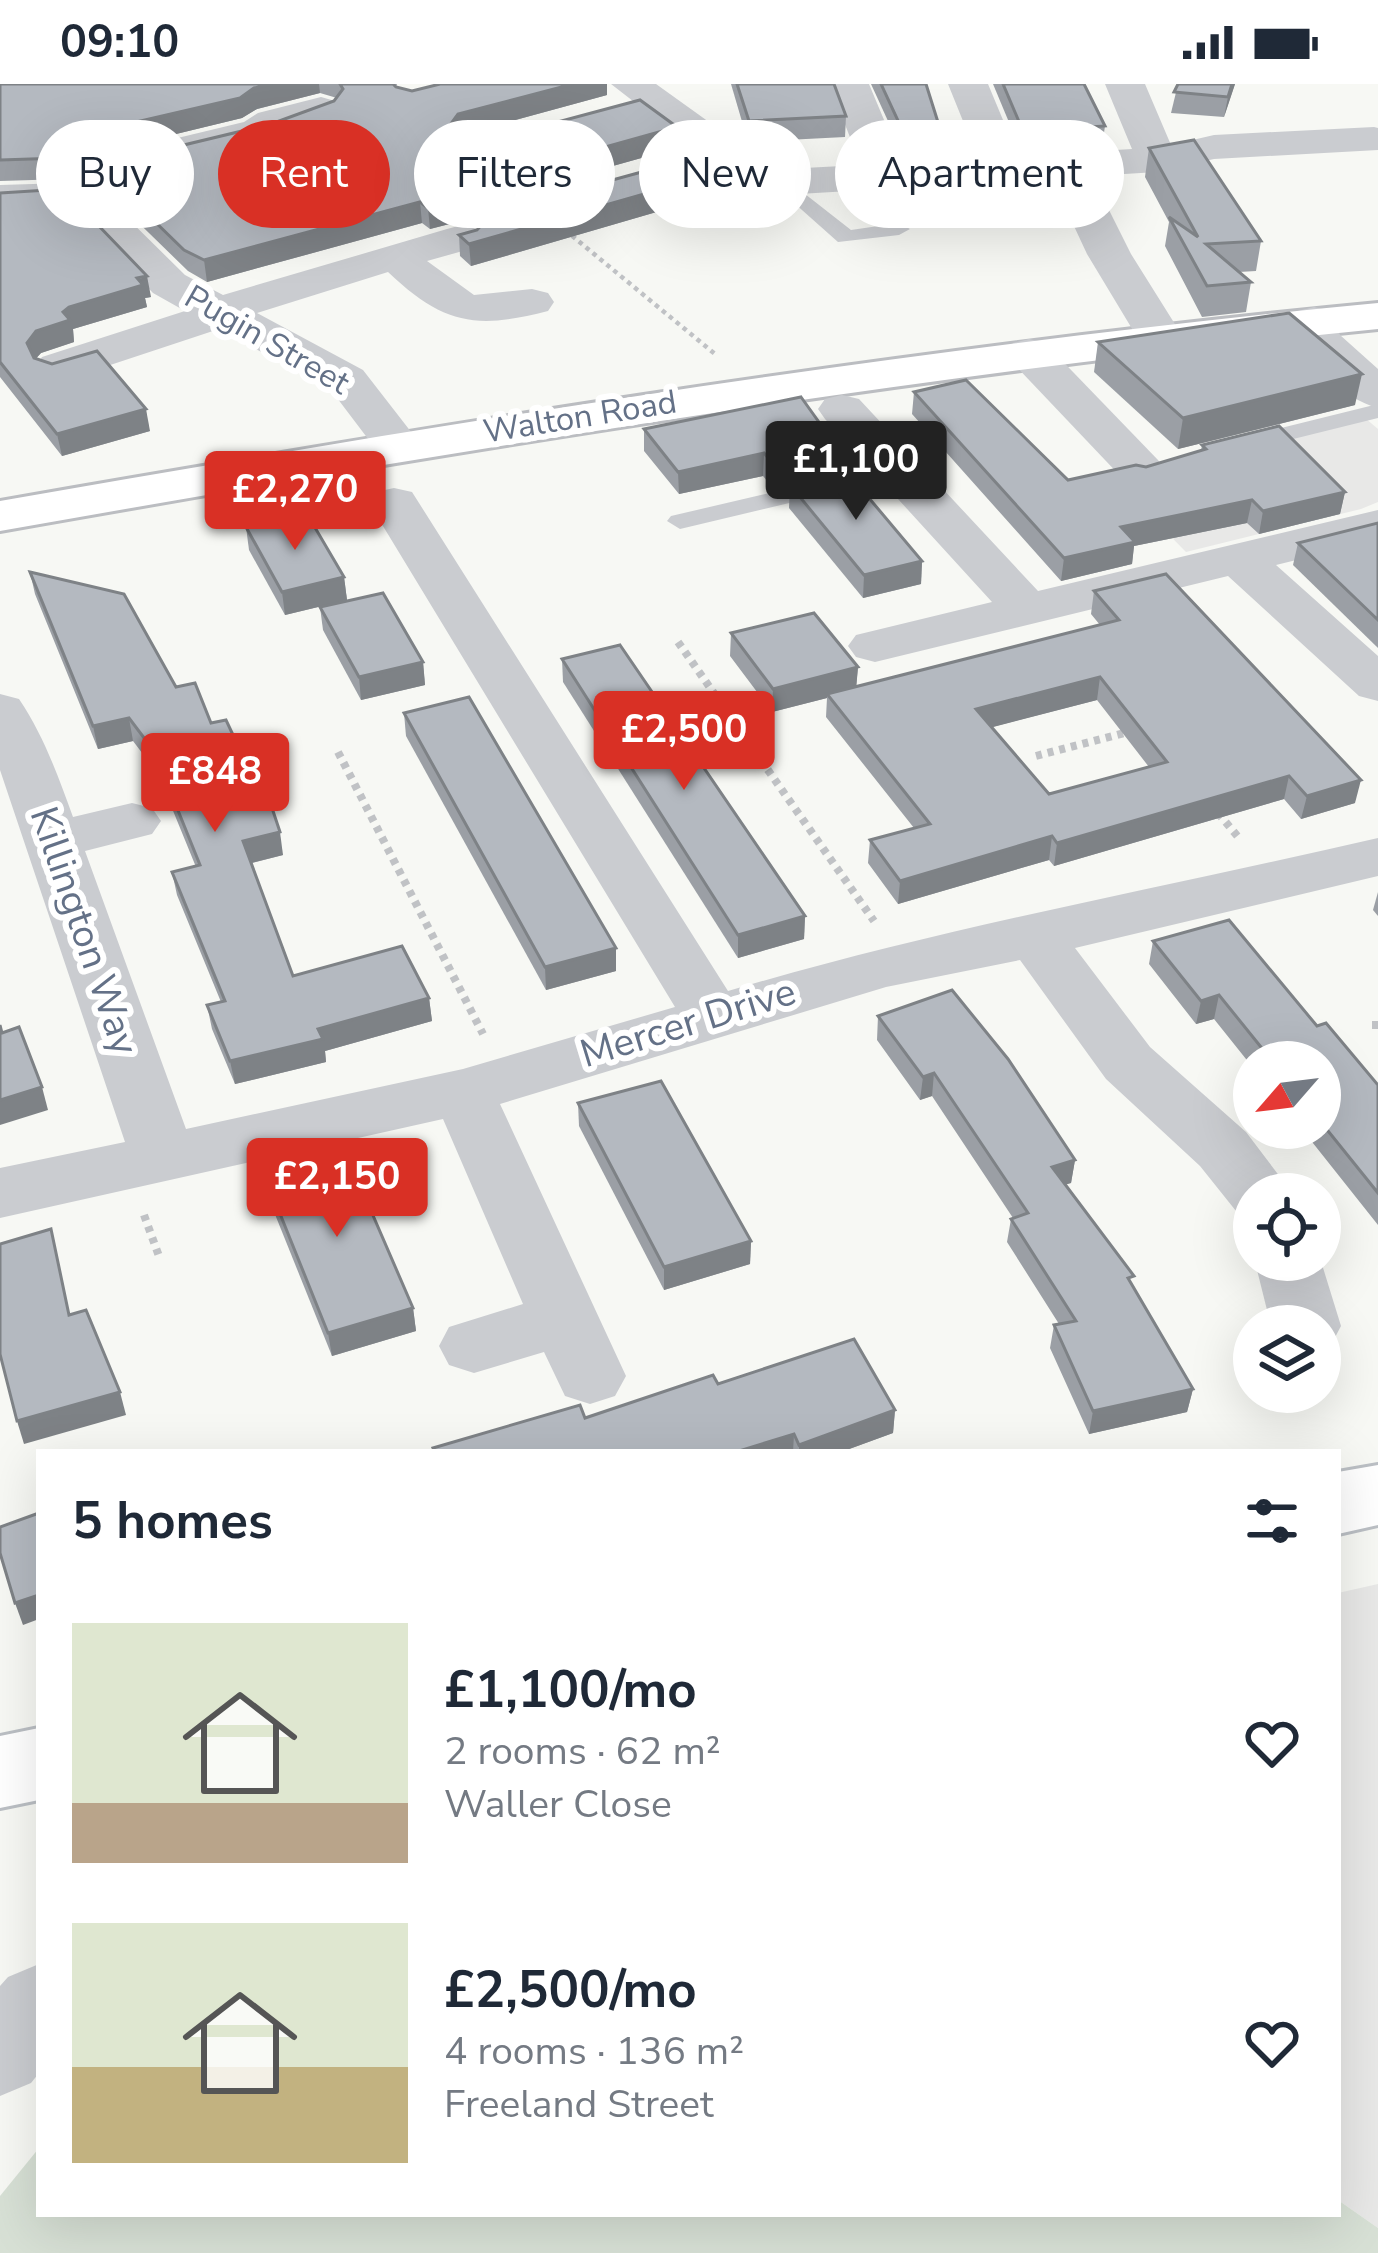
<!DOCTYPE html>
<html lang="en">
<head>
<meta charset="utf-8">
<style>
	:root { --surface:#fff; --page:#f2f2f3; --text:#1f2937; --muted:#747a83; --accent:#d93025 }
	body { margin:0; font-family:"Nunito Sans",sans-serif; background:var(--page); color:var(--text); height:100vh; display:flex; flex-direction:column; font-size:45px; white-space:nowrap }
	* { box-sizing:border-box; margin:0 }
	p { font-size:39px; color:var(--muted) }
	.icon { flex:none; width:66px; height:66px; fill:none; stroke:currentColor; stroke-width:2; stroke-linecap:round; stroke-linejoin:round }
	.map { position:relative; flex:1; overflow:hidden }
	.panel { position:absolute; left:36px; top:1365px; width:1305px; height:768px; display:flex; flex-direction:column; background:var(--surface); border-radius:0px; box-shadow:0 12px 48px #0002 }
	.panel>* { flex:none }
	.hud { position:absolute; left:36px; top:36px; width:1308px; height:108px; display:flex; gap:24px }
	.needle { width:78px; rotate:242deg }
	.controls { position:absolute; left:1233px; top:957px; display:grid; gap:24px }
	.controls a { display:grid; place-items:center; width:108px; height:108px; border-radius:50%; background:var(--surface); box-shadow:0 12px 48px #0002; font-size:60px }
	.price { position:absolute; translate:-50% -102px; padding:0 27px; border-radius:12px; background:var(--accent); color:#fff; font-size:39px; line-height:78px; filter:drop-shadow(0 3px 6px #0008) }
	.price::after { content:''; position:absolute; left:50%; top:72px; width:36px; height:27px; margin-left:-18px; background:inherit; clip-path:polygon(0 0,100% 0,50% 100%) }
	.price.on { background:#222; color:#fff }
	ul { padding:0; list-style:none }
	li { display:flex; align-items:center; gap:36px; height:300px; padding:0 36px }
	li span { display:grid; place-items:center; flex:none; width:336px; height:240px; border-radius:0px; color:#555 }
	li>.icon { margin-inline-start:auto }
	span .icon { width:144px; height:144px; fill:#fffc; stroke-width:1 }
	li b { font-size:51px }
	h2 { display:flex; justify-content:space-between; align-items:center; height:144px; padding:0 36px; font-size:51px }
	.chip { padding:0 42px; border-radius:54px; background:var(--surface); box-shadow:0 12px 48px #0002; font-size:42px; line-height:108px }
	.chip.on { background:var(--accent); color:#fff }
	.status { display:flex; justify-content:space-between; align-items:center; height:84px; padding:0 60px; background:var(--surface); direction:ltr }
	.status svg { height:33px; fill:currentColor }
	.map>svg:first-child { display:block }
</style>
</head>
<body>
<div class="status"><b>09:10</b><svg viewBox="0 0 49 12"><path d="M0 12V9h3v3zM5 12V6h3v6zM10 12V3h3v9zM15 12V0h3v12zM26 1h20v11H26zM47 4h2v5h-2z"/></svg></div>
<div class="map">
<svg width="1378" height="2169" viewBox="0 0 1378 2169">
	<rect width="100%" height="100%" fill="#f7f8f4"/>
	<!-- built -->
	<g fill="#e8e8e7">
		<path d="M 1365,334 L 1378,345 L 1378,418 L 1361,425 L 1186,468 L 1115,396 Z"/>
		<path d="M 1378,1500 L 1378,2144 L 1338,2116 L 1338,1509 Z"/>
	</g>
	<!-- green -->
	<path fill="#d7e0d5" d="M 39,2064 L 39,2130 L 1338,2130 L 1338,2116 L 1378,2144 L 1378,2169 L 0,2169 L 0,2112 Z"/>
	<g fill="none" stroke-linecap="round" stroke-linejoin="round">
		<defs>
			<g id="secondary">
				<path d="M 1378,1381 L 1378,1441 L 1338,1450 L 1338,1388 Z"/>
				<path d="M 39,1644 L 39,1716 L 0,1724 L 0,1652 Z"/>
			</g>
			<path id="highway" d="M 1378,219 L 1378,245 C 915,291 458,366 0,447 L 0,417 C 458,337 915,263 1378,219 Z"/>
		</defs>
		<!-- secondary casing -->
		<use href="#secondary" stroke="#bbbfc4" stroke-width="6"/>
		<!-- highway casing -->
		<use href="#highway" stroke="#bbbdc1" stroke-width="6"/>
		<!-- path-far1 -->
		<path stroke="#c0c2c5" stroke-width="4.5" stroke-dasharray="4.5 4.5" stroke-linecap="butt" d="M 565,146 L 715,270"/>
		<!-- path -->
		<g stroke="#c0c2c5" stroke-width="8" stroke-dasharray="6 6" stroke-linecap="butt">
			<path d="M 678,558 L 874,837"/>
			<path d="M 338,668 L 483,950"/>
			<path d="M 1036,672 L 1128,648"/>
			<path d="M 1218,729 L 1239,754"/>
			<path d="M 1372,941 L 1378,941"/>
			<path d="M 144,1131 L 160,1175"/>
		</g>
		<!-- lane -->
		<g fill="#caccd0" fill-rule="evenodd">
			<path d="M 782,92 L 851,146 L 899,139 L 910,145 L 899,151 L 838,158 L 775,102 L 772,98 Z"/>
			<path d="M 1378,320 L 1378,334 L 1241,368 L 1229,361 L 1232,356 Z"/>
			<path d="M 894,380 L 903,382 L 903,392 L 680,445 L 667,437 L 671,432 Z"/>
		</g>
		<!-- street -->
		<g fill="#caccd0" fill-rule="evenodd">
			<path d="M 611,0 L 656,0 L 766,79 L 785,85 L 861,81 L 829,0 L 869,0 L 902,79 L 978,74 L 948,0 L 988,0 L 1018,72 L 1132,65 L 1105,0 L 1145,0 L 1171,61 L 1214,51 L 1374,43 L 1378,44 L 1378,66 L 1214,75 L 1157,88 L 1092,92 L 1131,170 L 1183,253 L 1176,263 L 1160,267 L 1144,263 L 1137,253 L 1087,170 L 1052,95 L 782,111 L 736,97 Z"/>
			<path d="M 321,13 L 335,17 L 341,25 L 335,33 L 286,47 L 272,56 L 136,89 L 104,111 L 185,191 L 223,211 L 447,145 L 462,141 L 477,145 L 484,154 L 477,163 L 427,177 L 474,211 L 532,205 L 548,209 L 554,218 L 548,227 C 475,246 443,240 388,188 L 257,229 L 363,286 L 422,362 L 415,372 L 398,376 L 381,372 L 331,306 L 219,245 L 74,293 L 58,297 L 42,293 L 35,283 L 42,273 L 185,227 L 153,209 L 77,130 L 53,122 L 0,127 L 0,101 L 66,99 L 107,71 L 244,38 L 258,29 Z"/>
			<path d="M 1314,223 L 1330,227 L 1340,251 L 1378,285 L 1378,324 C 1344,316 1300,271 1291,237 L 1298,227 Z"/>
			<path d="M 1029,255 L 1045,259 L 1158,376 L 1165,386 L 1158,396 L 1141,401 L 1124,396 L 1013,279 L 1006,269 L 1013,259 Z"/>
			<path d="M 842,311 L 859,315 L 1038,507 L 1378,426 L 1378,456 L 1276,481 L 1378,572 L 1378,617 L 1359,612 L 1228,492 L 875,578 L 856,573 L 848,562 L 856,551 L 992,518 L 825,335 L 818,325 L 825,315 Z"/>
			<path d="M 394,404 L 412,408 L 419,419 L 728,907 C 941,844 1161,804 1378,754 L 1378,792 L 1075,864 L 1150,963 L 1246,1048 L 1293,1110 L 1254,1110 L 1254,1133 L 1236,1127 L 1200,1082 L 1106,995 L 1020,876 L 886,903 L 500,1020 L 626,1292 L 615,1312 L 590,1320 L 565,1312 L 544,1268 L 474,1289 L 449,1281 L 439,1262 L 449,1243 L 523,1220 L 443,1035 L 0,1134 L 0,1084 L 125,1058 L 0,686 L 0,610 L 19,615 C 44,652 58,692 73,733 L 132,719 L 152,724 L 161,737 L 152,750 L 85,767 L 186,1045 L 463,985 L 675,923 L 369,419 L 376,408 Z"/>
			<path d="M 1254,1174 L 1320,1174 L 1341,1242 L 1331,1261 L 1320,1265 L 1320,1242 L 1271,1242 Z"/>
			<path d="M 39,1880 L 39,1989 L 31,1999 L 0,2012 L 0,1902 L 8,1893 Z"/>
		</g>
		<!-- secondary -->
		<use href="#secondary" fill="#fff" fill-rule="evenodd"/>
		<!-- highway -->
		<use href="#highway" fill="#fff" fill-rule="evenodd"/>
	</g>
	<!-- wall -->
	<g fill="#9b9fa5" fill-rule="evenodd">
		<path d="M 0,0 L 397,0 L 396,3 L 412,7 L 607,11 L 460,51 L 456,55 L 475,60 L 677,43 L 677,64 L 520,108 L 517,112 L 536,117 L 732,106 L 471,182 L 460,172 L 459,151 L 477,146 L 480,142 L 461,137 L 430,145 L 422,139 L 207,198 L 188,187 L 111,112 L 107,91 L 271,40 L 334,17 L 337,14 L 320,9 L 257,25 L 242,34 L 106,67 L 65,95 L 0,97 Z"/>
		<path d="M 731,0 L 834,0 L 846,32 L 845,53 L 748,58 Z"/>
		<path d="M 871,0 L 926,0 L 942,51 L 941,72 L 905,74 Z"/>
		<path d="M 993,0 L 1084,0 L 1105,42 L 1102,62 L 1021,67 Z"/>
		<path d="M 1178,0 L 1235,0 L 1224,33 L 1171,29 Z"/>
		<path d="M 1149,64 L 1261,157 L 1256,187 L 1239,188 L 1251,198 L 1246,228 L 1202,233 L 1165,162 L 1169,138 L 1145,93 Z"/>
		<path d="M 0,109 L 151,213 L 145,214 L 147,223 L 73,245 L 74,258 L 41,269 L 36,274 L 150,347 L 62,372 L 0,293 Z"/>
		<path d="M 1098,258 L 1355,321 L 1178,365 L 1094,288 Z"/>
		<path d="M 914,308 L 1068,396 L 1146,383 L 1201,367 L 1202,361 L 1345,408 L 1340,430 L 1259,450 L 1247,439 L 1134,462 L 1132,480 L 1061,497 L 912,330 Z"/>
		<path d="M 644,345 L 831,355 L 829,391 L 773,404 L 763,392 L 679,410 L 644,367 Z"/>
		<path d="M 790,401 L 922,477 L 921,500 L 863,514 L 789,424 Z"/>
		<path d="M 1378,439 L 1378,564 L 1293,481 L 1298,459 Z"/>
		<path d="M 246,443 L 344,493 L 347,516 L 285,531 L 249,466 Z"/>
		<path d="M 30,488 L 176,603 L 211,639 L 283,771 L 252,779 L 293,892 L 429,914 L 432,937 L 325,967 L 326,978 L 235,1000 L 212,945 L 207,921 L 221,918 L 177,811 L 172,788 L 196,783 L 158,690 L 133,657 L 98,665 L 35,510 Z"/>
		<path d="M 1094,507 L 1355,719 L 1301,735 L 1284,715 L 1054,782 L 1049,776 L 898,820 L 868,779 L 870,756 L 914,744 L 826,633 L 827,614 L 772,628 L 730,572 L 731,549 L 858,583 L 856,603 L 1100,541 L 1091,530 ZM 1097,616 L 1149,683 L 1049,710 L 992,643 Z"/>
		<path d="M 320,523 L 423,578 L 425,601 L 361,616 L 323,546 Z"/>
		<path d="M 562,575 L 805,832 L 804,855 L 738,874 L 563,598 Z"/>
		<path d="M 404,629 L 616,887 L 546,906 L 406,652 Z"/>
		<path d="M 1378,808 L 1378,832 L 1373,826 Z"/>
		<path d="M 1153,857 L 1317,942 L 1378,1001 L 1378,1141 L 1301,1044 L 1320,1044 L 1320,978 L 1254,978 L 1254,985 L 1214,935 L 1196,940 L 1149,880 Z"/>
		<path d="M 878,932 L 1075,1076 L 1071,1099 L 1065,1100 L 1132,1201 L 1193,1305 L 1187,1328 L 1089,1350 L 1050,1264 L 1054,1241 L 1059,1240 L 1007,1158 L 1011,1135 L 1013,1134 L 932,1012 L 920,1016 L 877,956 Z"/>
		<path d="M 578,1019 L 751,1157 L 750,1180 L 664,1206 L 579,1042 Z"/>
		<path d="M 262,1085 L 413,1224 L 416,1247 L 332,1272 L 266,1108 Z"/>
		<path d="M 718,1300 L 895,1326 L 893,1349 L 841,1368 L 434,1368 L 433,1364 L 585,1334 Z"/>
	</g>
	<!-- shaded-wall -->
	<g fill="#7e8286">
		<path d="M 272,0 L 319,0 L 320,9 L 257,25 L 242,34 L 106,67 L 65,95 L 61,74 L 102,46 Z"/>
		<path d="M 573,0 L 607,0 L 607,11 L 460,51 L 451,62 L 450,41 L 458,30 Z"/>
		<path d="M 1232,0 L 1235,0 L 1224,33 L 1228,13 Z"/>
		<path d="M 677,43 L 677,64 L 520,108 L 511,118 L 510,98 L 519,87 Z"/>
		<path d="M 732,85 L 732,106 L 471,182 L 469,160 Z"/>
		<path d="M 459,116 L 461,137 L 430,145 L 428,124 Z"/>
		<path d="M 420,118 L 422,139 L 207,198 L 204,176 Z"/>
		<path d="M 147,192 L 151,213 L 145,214 L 147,223 L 73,245 L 74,258 L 41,269 L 31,280 L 27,259 L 36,247 L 69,223 Z"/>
		<path d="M 1362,290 L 1355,321 L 1178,365 L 1183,334 Z"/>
		<path d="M 146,325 L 150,347 L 62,372 L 57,350 Z"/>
		<path d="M 831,355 L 829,391 L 773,404 L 774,381 L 820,357 Z"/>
		<path d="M 764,369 L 763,392 L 679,410 L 678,388 Z"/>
		<path d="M 1345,408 L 1340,430 L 1259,450 L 1263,427 Z"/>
		<path d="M 1252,416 L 1247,439 L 1134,462 L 1132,480 L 1061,497 L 1064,474 L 1121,443 Z"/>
		<path d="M 922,477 L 921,500 L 863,514 L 864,491 Z"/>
		<path d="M 344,493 L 347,516 L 285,531 L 282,508 Z"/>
		<path d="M 423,578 L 425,601 L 361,616 L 359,593 Z"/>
		<path d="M 858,583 L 856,606 L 827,610 L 827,614 L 772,628 L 773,605 Z"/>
		<path d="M 1100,593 L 1097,616 L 974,648 L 976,625 Z"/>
		<path d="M 129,634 L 133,657 L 98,665 L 93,642 Z"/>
		<path d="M 1289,692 L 1284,715 L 1054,782 L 1057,759 Z"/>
		<path d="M 1361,696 L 1355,719 L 1301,735 L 1307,712 Z"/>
		<path d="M 280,748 L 283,771 L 247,780 L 243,757 Z"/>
		<path d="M 1052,752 L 1049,776 L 898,820 L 900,797 Z"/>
		<path d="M 805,832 L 804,855 L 738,874 L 738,851 Z"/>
		<path d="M 616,864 L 616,887 L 546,906 L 545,883 Z"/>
		<path d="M 1219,911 L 1214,935 L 1196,940 L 1201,917 Z"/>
		<path d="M 429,914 L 432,937 L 325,967 L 326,978 L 235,1000 L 230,977 L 318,945 Z"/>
		<path d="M 934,989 L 932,1012 L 920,1016 L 923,993 Z"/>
		<path d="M 42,1003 L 48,1026 L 0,1041 L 0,1016 Z"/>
		<path d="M 1075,1076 L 1071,1099 L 1048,1106 L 1052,1083 Z"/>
		<path d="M 751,1157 L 750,1180 L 664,1206 L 664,1183 Z"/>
		<path d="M 413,1224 L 416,1247 L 332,1272 L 328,1249 Z"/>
		<path d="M 1193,1305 L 1187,1328 L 1089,1350 L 1093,1327 Z"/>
		<path d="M 120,1308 L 126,1331 L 24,1360 L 17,1337 Z"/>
		<path d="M 895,1326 L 893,1349 L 841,1368 L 799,1368 L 799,1361 Z"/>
		<path d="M 794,1350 L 793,1368 L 736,1368 Z"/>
		<path d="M 39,1511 L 39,1535 L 23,1541 L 15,1519 Z"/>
	</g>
	<!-- building -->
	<g fill="#b4b9c0" stroke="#7e8286" stroke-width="3" fill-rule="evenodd">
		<path d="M 0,0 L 272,0 L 254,4 L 240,14 L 102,46 L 61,74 L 0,76 Z"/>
		<path d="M 340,0 L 393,0 L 396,3 L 412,7 L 440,0 L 573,0 L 458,30 L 450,41 L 456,55 L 475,60 L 640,16 L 677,43 L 519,87 L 510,98 L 516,112 L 536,117 L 711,69 L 732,85 L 469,160 L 459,151 L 477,146 L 486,136 L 479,121 L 459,116 L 428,124 L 420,118 L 204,176 L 184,166 L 107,91 L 134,73 L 271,40 L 334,17 L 343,5 Z"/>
		<path d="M 737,0 L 834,0 L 846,32 L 749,37 Z"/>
		<path d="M 881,0 L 926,0 L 942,51 L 906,54 Z"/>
		<path d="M 1003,0 L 1084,0 L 1105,42 L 1023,47 Z"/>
		<path d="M 1178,0 L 1232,0 L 1228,13 L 1174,8 Z"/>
		<path d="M 1194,56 L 1261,157 L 1206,160 L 1251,198 L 1207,202 L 1169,133 L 1198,153 L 1149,64 Z"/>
		<path d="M 48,106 L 71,113 L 147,192 L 137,194 L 143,201 L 69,223 L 63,228 L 70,236 L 36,247 L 27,259 L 34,274 L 52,280 L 97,267 L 146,325 L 57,350 L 0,278 L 0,109 Z"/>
		<path d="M 1289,229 L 1362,290 L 1183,334 L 1098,258 Z"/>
		<path d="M 966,296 L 1068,396 L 1136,381 L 1146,383 L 1206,365 L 1202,361 L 1279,342 L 1345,408 L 1263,427 L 1252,416 L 1121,443 L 1135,458 L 1064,474 L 914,308 Z"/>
		<path d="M 801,313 L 831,355 L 820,357 L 830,368 L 774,381 L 764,369 L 678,388 L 644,345 Z"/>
		<path d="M 847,388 L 922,477 L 864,491 L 790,401 Z"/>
		<path d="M 307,430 L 344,493 L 282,508 L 246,443 Z"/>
		<path d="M 1378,439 L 1378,536 L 1298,459 Z"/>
		<path d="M 30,488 L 124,510 L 176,603 L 195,599 L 211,639 L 226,636 L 249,685 L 258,682 L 280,748 L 243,757 L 293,892 L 402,862 L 429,914 L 318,945 L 323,955 L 230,977 L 207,921 L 225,917 L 172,788 L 200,781 L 154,667 L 129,634 L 93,642 Z"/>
		<path d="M 1166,490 L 1361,696 L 1307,712 L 1289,692 L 1057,759 L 1052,752 L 900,797 L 870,756 L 930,740 L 827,610 L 1119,536 L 1094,507 ZM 1100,593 L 1167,678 L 1049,710 L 976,625 Z"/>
		<path d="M 383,509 L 423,578 L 359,593 L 320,523 Z"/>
		<path d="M 814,529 L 858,583 L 773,605 L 731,549 Z"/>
		<path d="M 620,561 L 805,832 L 738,851 L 562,575 Z"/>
		<path d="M 469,613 L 616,864 L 545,883 L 404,629 Z"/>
		<path d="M 1229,836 L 1317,942 L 1326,939 L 1378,1001 L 1378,1109 L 1320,1037 L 1320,978 L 1273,978 L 1219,911 L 1201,917 L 1153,857 Z"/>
		<path d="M 952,906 L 1008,975 L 1075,1076 L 1052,1083 L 1134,1192 L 1128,1194 L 1193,1305 L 1093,1327 L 1054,1241 L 1076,1237 L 1011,1135 L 1028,1129 L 934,989 L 923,993 L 878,932 Z"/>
		<path d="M 0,941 L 2,949 L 19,943 L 42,1003 L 0,1016 Z"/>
		<path d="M 661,997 L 751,1157 L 664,1183 L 578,1019 Z"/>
		<path d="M 343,1062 L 413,1224 L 328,1249 L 262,1085 Z"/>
		<path d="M 51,1145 L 69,1231 L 86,1226 L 120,1308 L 17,1337 L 0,1270 L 0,1160 Z"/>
		<path d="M 854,1255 L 895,1326 L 799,1361 L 794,1350 L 736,1368 L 435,1368 L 433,1364 L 580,1321 L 585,1334 L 713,1291 L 718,1300 Z"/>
		<path d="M 39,1429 L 39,1511 L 15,1519 L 0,1469 L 0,1443 Z"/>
	</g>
	<g text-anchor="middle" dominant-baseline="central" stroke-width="12" stroke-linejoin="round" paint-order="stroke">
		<!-- far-street labels -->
		<g font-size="33" fill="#647187" stroke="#fff">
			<text transform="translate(267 256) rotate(30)">Pugin Street</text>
			<text transform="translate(580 333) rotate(-9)">Walton Road</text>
		</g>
		<!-- street labels -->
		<g font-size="39" fill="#647187" stroke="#fff">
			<text transform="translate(84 847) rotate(71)">Killington Way</text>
			<text transform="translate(688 939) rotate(-17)">Mercer Drive</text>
		</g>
	</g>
</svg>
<div class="controls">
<a><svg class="needle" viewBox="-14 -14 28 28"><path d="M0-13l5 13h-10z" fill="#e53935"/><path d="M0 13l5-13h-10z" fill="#747a83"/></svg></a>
<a><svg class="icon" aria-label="locate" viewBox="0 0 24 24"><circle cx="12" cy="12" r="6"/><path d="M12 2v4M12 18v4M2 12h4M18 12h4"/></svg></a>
<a><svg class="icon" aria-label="layers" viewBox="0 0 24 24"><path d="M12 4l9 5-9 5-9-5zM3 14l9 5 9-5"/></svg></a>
</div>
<b class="price on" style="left:856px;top:439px">£1,100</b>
<b class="price" style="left:295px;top:469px">£2,270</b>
<b class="price" style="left:684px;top:709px">£2,500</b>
<b class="price" style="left:215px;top:751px">£848</b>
<b class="price" style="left:337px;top:1156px">£2,150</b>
<div class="hud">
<a class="chip">Buy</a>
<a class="chip on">Rent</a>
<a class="chip">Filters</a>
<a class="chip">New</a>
<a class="chip">Apartment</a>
</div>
<section class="panel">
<h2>5 homes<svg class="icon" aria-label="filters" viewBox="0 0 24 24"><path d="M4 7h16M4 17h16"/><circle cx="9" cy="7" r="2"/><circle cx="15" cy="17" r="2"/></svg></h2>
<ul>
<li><span style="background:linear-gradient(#dfe7d0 75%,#b9a48a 0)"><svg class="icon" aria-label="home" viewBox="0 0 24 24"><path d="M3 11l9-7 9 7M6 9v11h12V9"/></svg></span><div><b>£1,100/mo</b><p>2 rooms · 62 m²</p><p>Waller Close</p></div><svg class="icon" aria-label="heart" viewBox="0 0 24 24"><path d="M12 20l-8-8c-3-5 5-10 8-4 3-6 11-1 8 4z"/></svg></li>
<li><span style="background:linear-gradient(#dfe7d0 60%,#c2b280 0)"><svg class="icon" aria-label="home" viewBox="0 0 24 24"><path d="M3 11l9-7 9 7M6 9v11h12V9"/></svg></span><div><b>£2,500/mo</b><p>4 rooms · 136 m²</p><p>Freeland Street</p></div><svg class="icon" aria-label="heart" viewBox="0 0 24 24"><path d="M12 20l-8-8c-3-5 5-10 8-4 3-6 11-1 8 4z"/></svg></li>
</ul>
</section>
</div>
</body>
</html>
